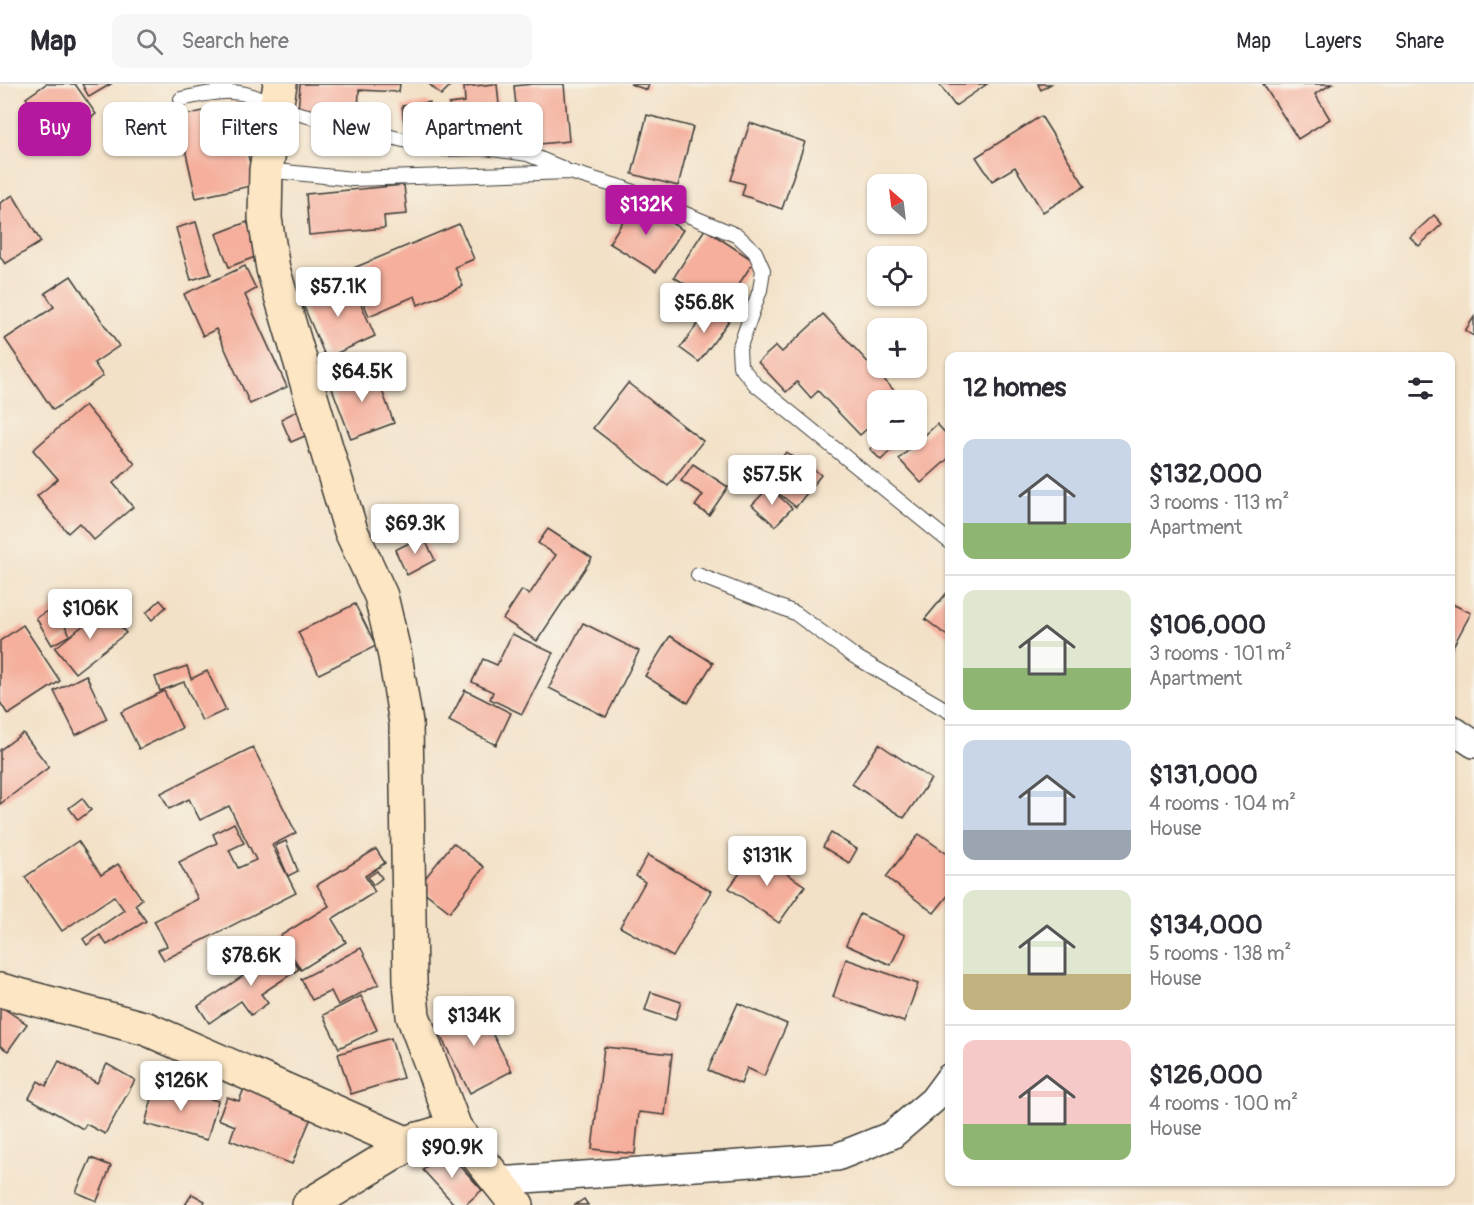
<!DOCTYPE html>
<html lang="en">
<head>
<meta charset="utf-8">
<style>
	:root { --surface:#fff; --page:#f7f7f7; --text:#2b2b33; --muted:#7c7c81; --line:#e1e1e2; --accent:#b5179e }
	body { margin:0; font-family:Pangolin,sans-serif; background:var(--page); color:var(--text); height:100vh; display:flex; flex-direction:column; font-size:22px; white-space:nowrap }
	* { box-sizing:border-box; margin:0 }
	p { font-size:20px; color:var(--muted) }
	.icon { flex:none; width:33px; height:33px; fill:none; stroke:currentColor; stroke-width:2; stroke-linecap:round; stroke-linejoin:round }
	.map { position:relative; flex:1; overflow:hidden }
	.side { position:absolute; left:945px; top:268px; width:510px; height:834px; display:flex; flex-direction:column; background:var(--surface); border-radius:12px; box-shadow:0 2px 4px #0004 }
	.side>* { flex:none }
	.banner { position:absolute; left:18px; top:18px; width:570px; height:54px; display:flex; gap:12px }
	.needle { width:39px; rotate:332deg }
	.controls { position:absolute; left:867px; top:90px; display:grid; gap:12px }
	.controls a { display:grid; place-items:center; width:60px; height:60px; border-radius:12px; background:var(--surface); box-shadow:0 2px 4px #0004; font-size:30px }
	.price { position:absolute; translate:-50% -51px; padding:0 14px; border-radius:6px; background:#fff; color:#222; font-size:20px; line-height:39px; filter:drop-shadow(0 2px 3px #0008) }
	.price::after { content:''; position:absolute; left:50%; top:36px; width:18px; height:14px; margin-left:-9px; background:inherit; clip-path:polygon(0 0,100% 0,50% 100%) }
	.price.current { background:var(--accent); color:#fff }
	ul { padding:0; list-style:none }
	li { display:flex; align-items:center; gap:18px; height:150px; padding:0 18px }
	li+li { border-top:2px solid var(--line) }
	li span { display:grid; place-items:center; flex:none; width:168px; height:120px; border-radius:12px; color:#555 }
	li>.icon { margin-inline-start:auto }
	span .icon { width:72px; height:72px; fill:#fffc; stroke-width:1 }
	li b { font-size:26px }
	h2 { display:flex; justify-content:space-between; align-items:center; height:72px; padding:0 18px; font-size:26px }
	.chip { padding:0 21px; border-radius:12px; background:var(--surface); box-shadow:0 2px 4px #0004; font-size:21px; line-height:54px }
	.chip.current { background:var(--accent); color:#fff }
	header { display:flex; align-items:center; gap:36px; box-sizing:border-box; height:84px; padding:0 30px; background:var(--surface); border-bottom:2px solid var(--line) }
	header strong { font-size:28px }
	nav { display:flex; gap:33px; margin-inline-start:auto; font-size:21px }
	.search { width:420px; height:54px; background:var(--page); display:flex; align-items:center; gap:15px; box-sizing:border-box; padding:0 21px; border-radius:12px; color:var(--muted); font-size:22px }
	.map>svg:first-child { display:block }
</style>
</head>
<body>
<header>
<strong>Map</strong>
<div class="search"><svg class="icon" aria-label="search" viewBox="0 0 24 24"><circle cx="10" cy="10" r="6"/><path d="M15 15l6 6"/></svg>Search here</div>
<nav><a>Map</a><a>Layers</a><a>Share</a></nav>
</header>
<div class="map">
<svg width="1474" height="1121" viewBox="0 0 1474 1121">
	<rect width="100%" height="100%" fill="#f7f3e8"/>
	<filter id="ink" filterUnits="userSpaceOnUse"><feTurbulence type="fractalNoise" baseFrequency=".0167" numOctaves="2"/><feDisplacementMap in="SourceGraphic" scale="12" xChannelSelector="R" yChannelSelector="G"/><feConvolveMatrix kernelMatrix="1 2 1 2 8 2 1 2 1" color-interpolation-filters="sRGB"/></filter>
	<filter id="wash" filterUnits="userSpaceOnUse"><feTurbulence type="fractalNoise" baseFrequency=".008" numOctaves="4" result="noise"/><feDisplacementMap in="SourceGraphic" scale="24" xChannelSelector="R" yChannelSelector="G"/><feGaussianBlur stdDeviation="1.35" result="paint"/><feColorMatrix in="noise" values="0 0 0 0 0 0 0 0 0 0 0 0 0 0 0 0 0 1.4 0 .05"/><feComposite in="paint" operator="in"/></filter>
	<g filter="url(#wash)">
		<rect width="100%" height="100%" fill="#f3e1c7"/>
		<g id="blocks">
			<!-- building -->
			<g fill="#f5af9c">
				<path d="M 46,0 L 75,0 L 96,30 L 57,58 L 26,14 Z"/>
				<path d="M 82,0 L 111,0 L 89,13 Z"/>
				<path d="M 300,0 L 400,0 L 399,8 L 359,6 L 358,32 L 298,29 Z"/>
				<path d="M 429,0 L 452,0 L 441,11 Z"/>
				<path d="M 494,0 L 497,0 L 502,53 L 453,58 L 449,20 L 465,18 L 464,3 Z"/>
				<path d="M 533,0 L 564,0 L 569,57 L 520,62 L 514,2 Z"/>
				<path d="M 630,0 L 649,0 L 647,6 Z"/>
				<path d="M 939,0 L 987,0 L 955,22 Z"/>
				<path d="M 1038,0 L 1051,0 L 1041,6 Z"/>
				<path d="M 1263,0 L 1332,0 L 1315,10 L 1330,35 L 1298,55 Z"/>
				<path d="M 430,18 L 432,37 L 404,40 L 402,22 Z"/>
				<path d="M 236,19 L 255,101 L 196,114 L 178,33 Z"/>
				<path d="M 647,31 L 693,43 L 678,102 L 632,90 Z"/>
				<path d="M 1041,32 L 1085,102 L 1043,128 L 1015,83 L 992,97 L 976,73 Z"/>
				<path d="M 750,39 L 805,58 L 782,125 L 742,111 L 745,100 L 731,96 Z"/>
				<path d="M 404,101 L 407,130 L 384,132 L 385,144 L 309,151 L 306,110 Z"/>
				<path d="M 13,111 L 41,158 L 5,180 L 0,172 L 0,119 Z"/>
				<path d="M 636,117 L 683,146 L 656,188 L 609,159 Z"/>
				<path d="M 1434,131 L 1442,140 L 1419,162 L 1410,153 Z"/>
				<path d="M 196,138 L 211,190 L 191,196 L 176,144 Z"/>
				<path d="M 247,138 L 260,171 L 229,183 L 216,150 Z"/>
				<path d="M 459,140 L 474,175 L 455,183 L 463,202 L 418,221 L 415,212 L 369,232 L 349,186 Z"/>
				<path d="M 705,145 L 754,177 L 723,225 L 674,193 Z"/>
				<path d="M 245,182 L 256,205 L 245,211 L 287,303 L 250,320 L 216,245 L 203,252 L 184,210 Z"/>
				<path d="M 71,192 L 119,262 L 94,279 L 103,292 L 53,326 L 5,255 L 54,223 L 45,209 Z"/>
				<path d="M 350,195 L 375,252 L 326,274 L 301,216 Z"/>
				<path d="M 710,223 L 729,237 L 699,278 L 680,264 Z"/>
				<path d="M 823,230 L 903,316 L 878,316 L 878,335 L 860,351 L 818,307 L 811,314 L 797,298 L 786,308 L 758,278 L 776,262 L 782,268 Z"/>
				<path d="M 1474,233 L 1474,252 L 1465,247 Z"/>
				<path d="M 373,282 L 394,339 L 351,355 L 330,299 Z"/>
				<path d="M 628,299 L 703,357 L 668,402 L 593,344 Z"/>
				<path d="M 85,321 L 135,380 L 113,399 L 133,423 L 94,456 L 79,439 L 68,449 L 37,412 L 58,395 L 33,366 Z"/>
				<path d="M 301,325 L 312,349 L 291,358 L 281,335 Z"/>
				<path d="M 937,340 L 950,354 L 950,373 L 921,399 L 899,375 Z"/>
				<path d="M 880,356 L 895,356 L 898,359 L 881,376 L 870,365 Z"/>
				<path d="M 786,368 L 800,379 L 789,392 L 799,400 L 811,383 L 821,391 L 796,423 L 764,398 Z"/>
				<path d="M 693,380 L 728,403 L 709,431 L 695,422 L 703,411 L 681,397 Z"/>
				<path d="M 769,403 L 792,424 L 775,442 L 752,421 Z"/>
				<path d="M 548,445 L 592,474 L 537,557 L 503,535 L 522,506 L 529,511 L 556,471 L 538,459 Z"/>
				<path d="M 423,452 L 435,476 L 407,491 L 395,466 Z"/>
				<path d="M 950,505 L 950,554 L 925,535 Z"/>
				<path d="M 160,516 L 166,523 L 152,536 L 146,529 Z"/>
				<path d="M 1450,519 L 1471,529 L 1450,568 Z"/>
				<path d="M 355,520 L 376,562 L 319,590 L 298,548 Z"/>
				<path d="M 54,523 L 70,551 L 52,561 L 36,534 Z"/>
				<path d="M 105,524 L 126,549 L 75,589 L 55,564 Z"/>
				<path d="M 583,539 L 639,567 L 606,633 L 549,604 Z"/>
				<path d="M 23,541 L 60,597 L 8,631 L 0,618 L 0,557 Z"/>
				<path d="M 512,550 L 553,569 L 522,630 L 490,615 L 493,608 L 472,598 L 483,575 L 497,581 Z"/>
				<path d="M 670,552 L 713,579 L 688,619 L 645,592 Z"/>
				<path d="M 187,582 L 191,595 L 207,587 L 226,626 L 202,637 L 184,598 L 160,607 L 155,593 Z"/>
				<path d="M 86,591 L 107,635 L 76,651 L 54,607 Z"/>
				<path d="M 465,606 L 511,629 L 496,661 L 449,637 Z"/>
				<path d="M 164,607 L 182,644 L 139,665 L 121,628 Z"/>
				<path d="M 23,649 L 49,683 L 0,720 L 0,666 Z"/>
				<path d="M 879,660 L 931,695 L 904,734 L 852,700 Z"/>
				<path d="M 253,663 L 296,749 L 272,761 L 296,809 L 164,876 L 158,866 L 167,862 L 154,837 L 198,815 L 179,778 L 217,759 L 213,750 L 234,739 L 244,759 L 229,766 L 238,784 L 256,776 L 229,722 L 200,736 L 189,715 L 169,725 L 161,709 Z"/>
				<path d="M 82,714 L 91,726 L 78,736 L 69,724 Z"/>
				<path d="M 831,749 L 857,765 L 849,779 L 823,763 Z"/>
				<path d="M 919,750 L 950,772 L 950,809 L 934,829 L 886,793 Z"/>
				<path d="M 78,757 L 101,791 L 118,780 L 142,815 L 135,821 L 146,837 L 107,861 L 100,851 L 87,861 L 83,855 L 124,826 L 114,812 L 62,847 L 25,793 Z"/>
				<path d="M 286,757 L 298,787 L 288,792 L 275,762 Z"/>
				<path d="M 453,759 L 484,783 L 450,828 L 418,803 Z"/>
				<path d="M 376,765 L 385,779 L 365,792 L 375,808 L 332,835 L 346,858 L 301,886 L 280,852 L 329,822 L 317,801 Z"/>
				<path d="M 755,768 L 805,802 L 779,839 L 729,804 Z"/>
				<path d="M 648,771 L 711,807 L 673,873 L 620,843 L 645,798 L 636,792 Z"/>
				<path d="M 377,787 L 382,794 L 373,801 L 368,793 Z"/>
				<path d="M 860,830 L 905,851 L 891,881 L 846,861 Z"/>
				<path d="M 285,864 L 299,885 L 261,910 L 268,919 L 251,931 L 241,917 L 209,939 L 198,922 Z"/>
				<path d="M 361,864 L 379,900 L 338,921 L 331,907 L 312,916 L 301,895 Z"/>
				<path d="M 846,875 L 918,900 L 904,938 L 833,913 Z"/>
				<path d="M 651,908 L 681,918 L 675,936 L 645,926 Z"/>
				<path d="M 361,912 L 377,946 L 339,964 L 323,931 Z"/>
				<path d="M 473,913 L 512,987 L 470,1009 L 437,945 L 458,934 L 452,924 Z"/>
				<path d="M 738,919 L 787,940 L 764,992 L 747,984 L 741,1000 L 708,986 Z"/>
				<path d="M 0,922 L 27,940 L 8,967 L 0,962 Z"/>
				<path d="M 391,954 L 403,994 L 351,1010 L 338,970 Z"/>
				<path d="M 604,963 L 672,970 L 665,1031 L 639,1028 L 635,1070 L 592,1065 Z"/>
				<path d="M 59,977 L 97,999 L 107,980 L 135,996 L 105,1050 L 86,1040 L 83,1045 L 29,1014 L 38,997 L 46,1002 Z"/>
				<path d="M 248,995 L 320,1012 L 292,1080 L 230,1056 L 235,1042 L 218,1035 L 227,1013 L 239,1017 Z"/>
				<path d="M 156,1000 L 218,1017 L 207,1056 L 145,1040 Z"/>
				<path d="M 445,1065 L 482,1106 L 465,1121 L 455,1121 L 423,1086 Z"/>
				<path d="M 91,1074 L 111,1082 L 97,1117 L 76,1108 Z"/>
				<path d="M 192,1110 L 205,1117 L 203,1121 L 185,1121 Z"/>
				<path d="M 584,1115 L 588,1121 L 575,1121 Z"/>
			</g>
		</g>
	</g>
	<g filter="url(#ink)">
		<use href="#blocks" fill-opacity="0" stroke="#3c3a36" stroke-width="1.5"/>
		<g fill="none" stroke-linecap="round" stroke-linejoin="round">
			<defs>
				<g id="lane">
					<path d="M 181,15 C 218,7 243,1 276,24 L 415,59 L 445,65 L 485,64 L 528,70 L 564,85"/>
					<path d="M 266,86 L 353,95 L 570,88 L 623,104 L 738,152 L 755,168 L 763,186 L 760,206 L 739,265 L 740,282 L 755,300 L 950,458"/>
					<path d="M 698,491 L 795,529 L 854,572 L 950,628"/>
				</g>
				<g id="street">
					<path d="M 1450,644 L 1474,660"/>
					<path d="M 498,1097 L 837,1073 L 892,1051 L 933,1016 L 950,993"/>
				</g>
				<g id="secondary">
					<path d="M 280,0 L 266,86 L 265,134 L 273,185 L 351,447 L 381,512 L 395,572 L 406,639 L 410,898 L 413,932 L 455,1044 L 517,1121"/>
					<path d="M 0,906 L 147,945 L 406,1059 L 455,1044"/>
					<path d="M 309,1121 L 418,1055"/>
				</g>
			</defs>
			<!-- lane casing -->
			<use href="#lane" stroke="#3c3a36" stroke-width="16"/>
			<!-- street casing -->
			<use href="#street" stroke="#3c3a36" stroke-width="30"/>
			<!-- secondary casing -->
			<use href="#secondary" stroke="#3c3a36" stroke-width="36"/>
			<!-- lane -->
			<use href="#lane" stroke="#fff" stroke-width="14"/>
			<!-- street -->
			<use href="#street" stroke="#fff" stroke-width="27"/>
			<!-- secondary -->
			<use href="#secondary" stroke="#fce6c4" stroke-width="33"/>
		</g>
	</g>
</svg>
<div class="controls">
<a><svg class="needle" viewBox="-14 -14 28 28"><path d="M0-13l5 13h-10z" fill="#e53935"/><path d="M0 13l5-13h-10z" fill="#7c7c81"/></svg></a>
<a><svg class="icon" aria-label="locate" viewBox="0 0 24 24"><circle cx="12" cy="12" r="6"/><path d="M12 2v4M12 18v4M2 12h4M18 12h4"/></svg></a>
<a>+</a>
<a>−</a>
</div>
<b class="price current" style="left:646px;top:152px">$132K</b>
<b class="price" style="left:338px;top:234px">$57.1K</b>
<b class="price" style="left:704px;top:250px">$56.8K</b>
<b class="price" style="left:362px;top:319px">$64.5K</b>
<b class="price" style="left:772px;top:422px">$57.5K</b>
<b class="price" style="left:415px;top:471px">$69.3K</b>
<b class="price" style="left:90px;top:556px">$106K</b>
<b class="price" style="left:767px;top:803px">$131K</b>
<b class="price" style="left:251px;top:903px">$78.6K</b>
<b class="price" style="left:474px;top:963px">$134K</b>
<b class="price" style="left:181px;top:1028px">$126K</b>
<b class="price" style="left:452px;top:1095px">$90.9K</b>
<div class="banner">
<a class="chip current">Buy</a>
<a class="chip">Rent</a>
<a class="chip">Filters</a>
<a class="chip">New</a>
<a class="chip">Apartment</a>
</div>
<section class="side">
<h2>12 homes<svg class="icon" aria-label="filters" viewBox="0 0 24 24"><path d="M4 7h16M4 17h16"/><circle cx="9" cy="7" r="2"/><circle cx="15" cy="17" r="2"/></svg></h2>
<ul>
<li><span style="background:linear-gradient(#c9d6e8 70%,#8fb573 0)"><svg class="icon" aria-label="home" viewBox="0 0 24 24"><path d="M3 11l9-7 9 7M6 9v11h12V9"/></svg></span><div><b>$132,000</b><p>3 rooms · 113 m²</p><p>Apartment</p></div></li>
<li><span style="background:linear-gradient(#dfe7d0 65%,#8fb573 0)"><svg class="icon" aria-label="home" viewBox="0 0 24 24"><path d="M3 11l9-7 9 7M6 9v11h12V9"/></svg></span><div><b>$106,000</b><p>3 rooms · 101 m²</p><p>Apartment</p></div></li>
<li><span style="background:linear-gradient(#c9d6e8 75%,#9aa5b1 0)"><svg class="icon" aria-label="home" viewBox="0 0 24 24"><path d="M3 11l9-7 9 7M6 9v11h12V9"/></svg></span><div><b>$131,000</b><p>4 rooms · 104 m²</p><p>House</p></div></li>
<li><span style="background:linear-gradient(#dfe7d0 70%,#c2b280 0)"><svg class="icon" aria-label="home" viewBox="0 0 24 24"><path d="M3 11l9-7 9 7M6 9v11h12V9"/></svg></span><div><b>$134,000</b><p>5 rooms · 138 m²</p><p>House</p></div></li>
<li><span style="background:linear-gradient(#f6c9c9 70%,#8fb573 0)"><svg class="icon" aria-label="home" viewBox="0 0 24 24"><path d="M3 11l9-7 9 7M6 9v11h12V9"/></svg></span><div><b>$126,000</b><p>4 rooms · 100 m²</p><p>House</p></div></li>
</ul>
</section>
</div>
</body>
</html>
